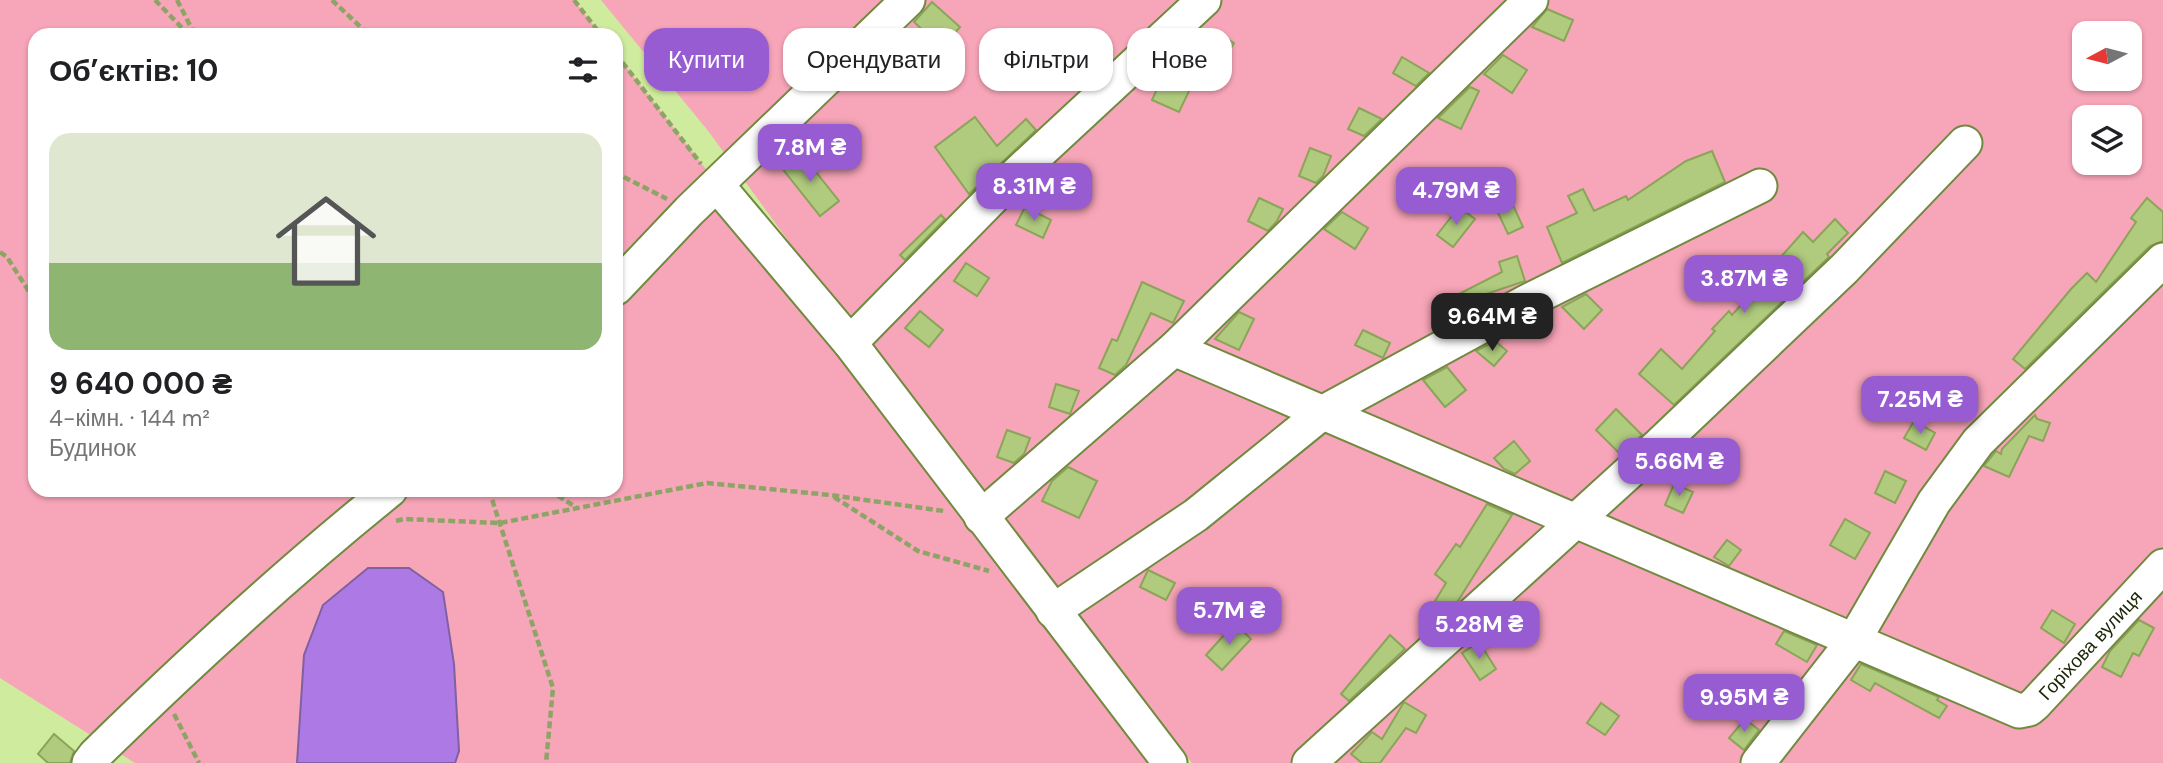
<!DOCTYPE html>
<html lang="uk">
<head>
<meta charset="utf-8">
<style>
	:root { --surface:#fff; --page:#f2f2f2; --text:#202124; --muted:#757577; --accent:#975bd2 }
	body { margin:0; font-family:"DM Sans",sans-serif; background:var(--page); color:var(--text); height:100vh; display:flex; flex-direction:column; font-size:26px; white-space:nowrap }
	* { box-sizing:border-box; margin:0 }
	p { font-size:23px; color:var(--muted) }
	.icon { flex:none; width:38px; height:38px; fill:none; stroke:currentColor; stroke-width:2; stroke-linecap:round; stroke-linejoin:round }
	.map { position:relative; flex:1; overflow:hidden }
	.side { position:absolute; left:28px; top:28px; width:595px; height:469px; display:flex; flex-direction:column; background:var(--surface); border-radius:21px; box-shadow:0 2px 5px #0004 }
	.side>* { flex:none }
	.guide { position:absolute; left:644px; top:28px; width:665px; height:63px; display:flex; gap:14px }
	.needle { width:46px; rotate:263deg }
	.fabs { position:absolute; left:2072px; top:21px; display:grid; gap:14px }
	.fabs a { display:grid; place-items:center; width:70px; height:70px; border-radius:14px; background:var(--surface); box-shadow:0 2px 5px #0004; font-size:35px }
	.price { position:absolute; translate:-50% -60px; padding:0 16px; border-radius:14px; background:var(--accent); color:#fff; font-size:23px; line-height:46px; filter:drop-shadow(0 2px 4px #0008) }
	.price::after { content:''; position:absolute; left:50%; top:42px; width:21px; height:16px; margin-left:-10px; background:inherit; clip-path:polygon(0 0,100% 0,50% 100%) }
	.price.current { background:#222; color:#fff }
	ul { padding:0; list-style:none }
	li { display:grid; align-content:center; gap:14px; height:371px; padding:0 21px }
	li span { display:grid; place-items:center; height:217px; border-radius:21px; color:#555 }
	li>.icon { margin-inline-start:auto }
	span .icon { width:126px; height:126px; fill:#fffc; stroke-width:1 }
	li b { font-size:30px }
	h2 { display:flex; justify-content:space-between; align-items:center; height:84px; padding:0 21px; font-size:30px }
	.chip { padding:0 24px; border-radius:21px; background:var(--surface); box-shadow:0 2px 5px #0004; font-size:24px; line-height:63px }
	.chip.current { background:var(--accent); color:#fff }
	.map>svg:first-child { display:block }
</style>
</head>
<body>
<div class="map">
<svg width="2163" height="763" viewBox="0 0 2163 763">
	<rect width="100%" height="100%" fill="#cfeb9d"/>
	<!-- green -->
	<g fill="#f7a5b8" fill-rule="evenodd">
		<path d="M 0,0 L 574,0 L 601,35 L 35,35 L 35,490 L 616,490 L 616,54 L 1170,763 L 455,763 L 459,751 L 454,664 L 443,593 L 304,655 L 297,763 L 135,763 L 0,678 Z"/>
		<path d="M 601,0 L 2163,0 L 2163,763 L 1192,763 L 800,257 L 709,132 ZM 2084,33 L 2130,33 L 2130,79 L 2084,79 ZM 2084,117 L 2130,117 L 2130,163 L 2084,163 Z"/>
	</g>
	<!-- water -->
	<path fill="#ad79e5" stroke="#8160a2" stroke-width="2" d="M 368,568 L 409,568 L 443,592 L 454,664 L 459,751 L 455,763 L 297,763 L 304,655 L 323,605 Z"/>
	<!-- building -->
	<g fill="#b0cb7e" stroke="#8aa458" stroke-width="2">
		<path d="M 932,2 L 960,27 L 942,48 L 914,22 Z"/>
		<path d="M 1547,9 L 1573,20 L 1564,41 L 1532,27 Z"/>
		<path d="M 1214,31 L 1234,43 L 1222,62 L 1202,50 Z"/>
		<path d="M 1503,55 L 1527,70 L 1512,93 L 1484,74 Z"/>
		<path d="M 1402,57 L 1429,73 L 1416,86 L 1393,73 Z"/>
		<path d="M 1163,76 L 1190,89 L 1179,112 L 1152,100 Z"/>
		<path d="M 1470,87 L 1479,91 L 1461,129 L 1438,118 Z"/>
		<path d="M 1359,108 L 1382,119 L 1364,136 L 1348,129 Z"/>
		<path d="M 975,117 L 997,146 L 1026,119 L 1036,130 L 969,194 L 935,147 Z"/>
		<path d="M 1310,148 L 1331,156 L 1323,176 L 1316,183 L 1299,176 Z"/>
		<path d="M 1712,151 L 1725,182 L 1562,263 L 1547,227 L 1577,213 L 1568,196 L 1583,189 L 1594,211 L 1626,196 L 1628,200 L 1686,161 Z"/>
		<path d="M 800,152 L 839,201 L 820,216 L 781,167 Z"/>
		<path d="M 1058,174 L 1081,184 L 1073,202 L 1050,192 Z"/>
		<path d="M 1508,194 L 1523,227 L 1508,234 L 1493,202 Z"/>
		<path d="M 1259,198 L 1283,209 L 1277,221 L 1268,231 L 1248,221 Z"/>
		<path d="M 2147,198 L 2163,212 L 2163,241 L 2150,246 L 2025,369 L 2013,359 L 2071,289 L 2087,273 L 2096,282 L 2136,222 L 2131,218 Z"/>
		<path d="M 1025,207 L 1051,220 L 1043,238 L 1016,225 Z"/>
		<path d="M 1459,207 L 1475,219 L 1453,247 L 1437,235 Z"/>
		<path d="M 1342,212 L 1368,228 L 1355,249 L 1324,229 Z"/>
		<path d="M 941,215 L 945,219 L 905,260 L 900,255 Z"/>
		<path d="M 1835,219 L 1848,233 L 1827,254 L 1829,257 L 1674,405 L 1639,374 L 1661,349 L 1682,369 L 1715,331 L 1712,329 L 1729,311 L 1732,315 L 1782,260 L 1780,258 L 1803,232 L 1813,242 Z"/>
		<path d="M 1517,256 L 1525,281 L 1486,294 L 1489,300 L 1468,312 L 1459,294 L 1502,272 L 1499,262 Z"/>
		<path d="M 966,263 L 989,278 L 977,296 L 954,281 Z"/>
		<path d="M 1142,282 L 1184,301 L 1173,323 L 1151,313 L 1126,365 L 1115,375 L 1099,368 L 1112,339 L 1117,341 Z"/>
		<path d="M 1586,294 L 1602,310 L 1584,329 L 1562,307 Z"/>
		<path d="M 920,311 L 943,330 L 929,347 L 905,328 Z"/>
		<path d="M 1239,312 L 1254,319 L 1239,350 L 1215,339 Z"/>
		<path d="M 1363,330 L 1390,343 L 1383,358 L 1355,345 Z"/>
		<path d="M 1495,341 L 1507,351 L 1494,366 L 1476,351 Z"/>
		<path d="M 1447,367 L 1466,390 L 1445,407 L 1423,380 Z"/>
		<path d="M 1056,384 L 1079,391 L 1070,414 L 1049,407 Z"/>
		<path d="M 1616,409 L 1642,435 L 1620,454 L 1596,430 Z"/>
		<path d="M 2035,415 L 2037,419 L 2050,423 L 2043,441 L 2029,436 L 2009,477 L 1984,466 L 1996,451 L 2001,454 L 2002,449 Z"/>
		<path d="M 1914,421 L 1935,433 L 1926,450 L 1904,438 Z"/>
		<path d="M 1007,430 L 1030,438 L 1024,454 L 1014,463 L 997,457 Z"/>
		<path d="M 1514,441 L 1530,461 L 1515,474 L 1504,469 L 1494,458 Z"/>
		<path d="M 1068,467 L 1097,481 L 1079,518 L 1042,501 L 1052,481 Z"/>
		<path d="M 1885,471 L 1906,481 L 1895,503 L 1875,493 Z"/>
		<path d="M 1674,484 L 1693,492 L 1683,513 L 1665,505 Z"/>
		<path d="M 1487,504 L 1512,515 L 1456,604 L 1435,622 L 1426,616 L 1446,583 L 1435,574 L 1456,544 L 1460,547 Z"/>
		<path d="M 1845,519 L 1870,533 L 1855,559 L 1830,545 Z"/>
		<path d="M 1727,540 L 1741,550 L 1729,566 L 1714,557 Z"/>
		<path d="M 1148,570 L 1175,583 L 1166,600 L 1140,587 Z"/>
		<path d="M 2052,610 L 2075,624 L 2064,643 L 2041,628 Z"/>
		<path d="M 2139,620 L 2154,628 L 2139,656 L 2133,653 L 2121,677 L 2102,667 L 2110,651 Z"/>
		<path d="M 1235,623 L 1251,639 L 1222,670 L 1206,655 Z"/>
		<path d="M 1784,631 L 1817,645 L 1807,662 L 1776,644 Z"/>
		<path d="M 1390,635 L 1405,649 L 1349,701 L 1341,694 Z"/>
		<path d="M 1479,642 L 1496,669 L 1480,680 L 1462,653 Z"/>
		<path d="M 1861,664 L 1939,697 L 1937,700 L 1947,706 L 1939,718 L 1875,683 L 1870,691 L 1851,680 Z"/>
		<path d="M 1404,702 L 1426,715 L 1416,733 L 1406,728 L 1380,763 L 1362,763 L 1351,754 L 1372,732 L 1382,739 Z"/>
		<path d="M 1601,703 L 1619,716 L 1605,735 L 1587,723 Z"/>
		<path d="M 1745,719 L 1759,730 L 1744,750 L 1729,738 Z"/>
		<path d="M 54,734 L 74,751 L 70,763 L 48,763 L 38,754 Z"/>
	</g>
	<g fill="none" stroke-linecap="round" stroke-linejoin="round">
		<defs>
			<g id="minor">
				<path d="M 717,185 L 850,343 L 1170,763"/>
				<path d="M 616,288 L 689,211 L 908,0"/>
				<path d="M 850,343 L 1010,180 L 1204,0"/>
				<path id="s1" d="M 1174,349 L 2019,711 L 2029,709 L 2035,704 L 2163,566"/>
				<path d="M 981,517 L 1174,349 L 1531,0"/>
				<path d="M 1053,611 L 1196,515 L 1322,413 L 1526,302 L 1760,186"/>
				<path d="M 89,763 L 95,755 C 189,663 287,573 390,490"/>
				<path d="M 1309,763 L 1659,445 L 1844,269 L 1965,143"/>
				<path d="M 1758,763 L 1854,640 L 1934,502 L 1978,442 L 2163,260"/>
			</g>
		</defs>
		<!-- minor casing -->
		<use href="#minor" stroke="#718a3f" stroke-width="37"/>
		<!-- path -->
		<g stroke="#8ea467" stroke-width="4.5" stroke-dasharray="7 3.5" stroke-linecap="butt">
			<path d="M 155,0 L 189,35"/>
			<path d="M 177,0 L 195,35"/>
			<path d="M 332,0 L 369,35"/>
			<path d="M 574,0 L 601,35"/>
			<path d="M 616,54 L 701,164"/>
			<path d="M 616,170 L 624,177 L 667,199"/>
			<path d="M 0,252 L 7,257 L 35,301"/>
			<path d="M 489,490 L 553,688 L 546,763"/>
			<path d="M 549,490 L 577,508"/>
			<path d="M 834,497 L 918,551 L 989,571"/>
			<path d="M 396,521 L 404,519 L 500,523 L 707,483 L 830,495 L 944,511"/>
			<path d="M 174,714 L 199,763"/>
		</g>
		<!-- minor -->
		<use href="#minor" stroke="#fff" stroke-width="33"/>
	</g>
	<g text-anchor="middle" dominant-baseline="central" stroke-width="6" stroke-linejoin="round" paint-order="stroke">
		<!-- street labels -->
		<g font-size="19" fill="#1b2506" stroke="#cfeb9d">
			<text stroke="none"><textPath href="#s1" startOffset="1018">Горіхова вулиця</textPath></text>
		</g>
	</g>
</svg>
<div class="fabs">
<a><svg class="needle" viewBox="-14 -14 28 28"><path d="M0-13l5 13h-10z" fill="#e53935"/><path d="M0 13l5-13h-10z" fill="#757577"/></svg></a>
<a><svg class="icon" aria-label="layers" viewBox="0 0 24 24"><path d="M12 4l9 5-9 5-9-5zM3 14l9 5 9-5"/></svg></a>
</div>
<b class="price" style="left:810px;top:184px">7.8M ₴</b>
<b class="price" style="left:1034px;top:223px">8.31M ₴</b>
<b class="price" style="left:1456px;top:227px">4.79M ₴</b>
<b class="price" style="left:1744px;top:315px">3.87M ₴</b>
<b class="price current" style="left:1492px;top:353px">9.64M ₴</b>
<b class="price" style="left:1920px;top:436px">7.25M ₴</b>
<b class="price" style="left:1679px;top:498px">5.66M ₴</b>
<b class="price" style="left:1229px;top:647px">5.7M ₴</b>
<b class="price" style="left:1479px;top:661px">5.28M ₴</b>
<b class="price" style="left:1744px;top:734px">9.95M ₴</b>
<div class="guide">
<a class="chip current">Купити</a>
<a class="chip">Орендувати</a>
<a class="chip">Фільтри</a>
<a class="chip">Нове</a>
</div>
<section class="side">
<h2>Об’єктів: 10<svg class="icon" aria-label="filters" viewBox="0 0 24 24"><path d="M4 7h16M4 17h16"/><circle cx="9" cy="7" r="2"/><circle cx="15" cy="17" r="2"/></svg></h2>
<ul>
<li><span style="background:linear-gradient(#dfe7d0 60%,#8fb573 0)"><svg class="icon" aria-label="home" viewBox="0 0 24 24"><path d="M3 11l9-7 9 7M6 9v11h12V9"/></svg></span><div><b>9 640 000 ₴</b><p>4-кімн. · 144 m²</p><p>Будинок</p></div></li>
</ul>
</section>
</div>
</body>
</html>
